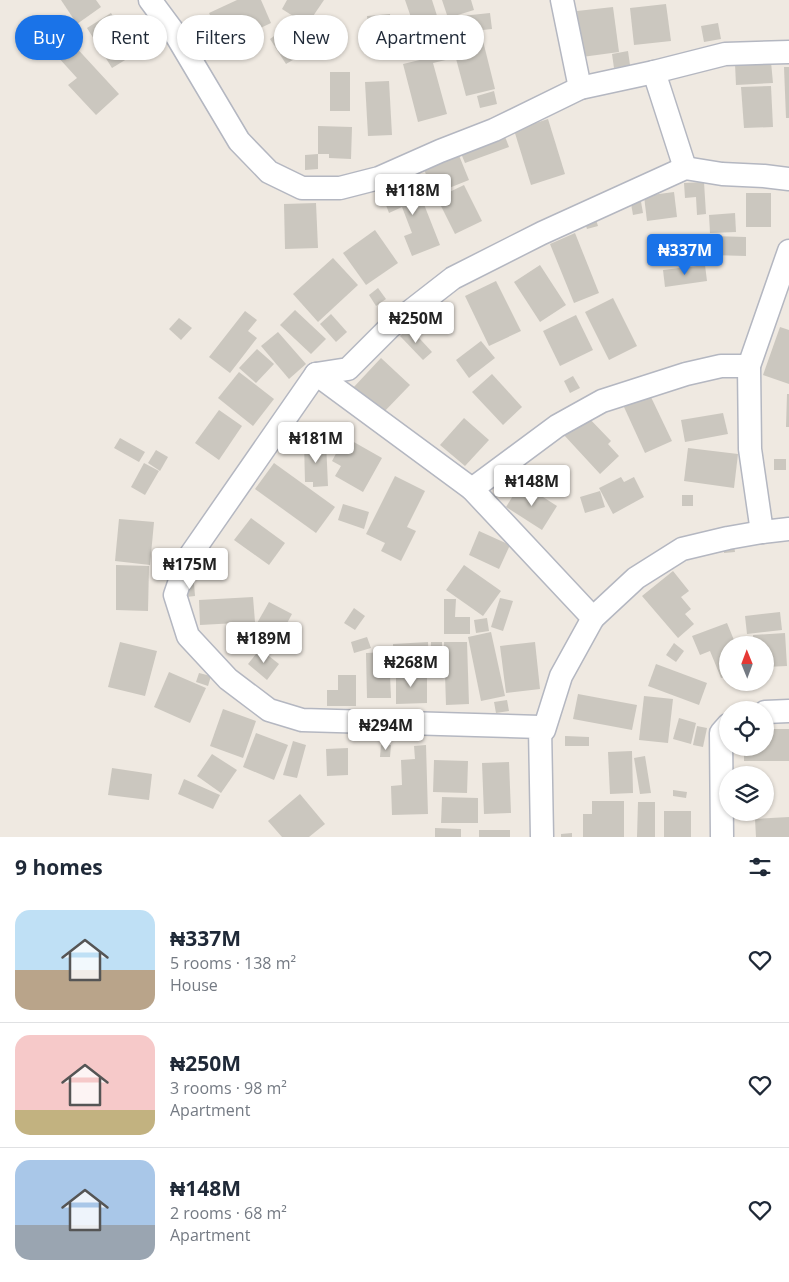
<!DOCTYPE html>
<html lang="en">
<head>
<meta charset="utf-8">
<style>
	:root { --surface:#fff; --page:#f2f2f3; --text:#1f2937; --muted:#747a83; --line:#e0e1e3; --accent:#1a73e8 }
	body { margin:0; font-family:"Open Sans",sans-serif; background:var(--page); color:var(--text); height:100vh; display:flex; flex-direction:column; font-size:19px; white-space:nowrap }
	* { box-sizing:border-box; margin:0 }
	p { font-size:16px; color:var(--muted) }
	.icon { flex:none; width:28px; height:28px; fill:none; stroke:currentColor; stroke-width:2; stroke-linecap:round; stroke-linejoin:round }
	.map { position:relative; height:837px; overflow:hidden }
	.panel { display:flex; flex-direction:column; background:var(--surface); flex:1 }
	.panel>* { flex:none }
	.top-card { position:absolute; left:15px; top:15px; width:500px; height:45px; display:flex; gap:10px }
	.needle { width:32px; rotate:359deg }
	.controls { position:absolute; left:719px; top:636px; display:grid; gap:10px }
	.controls a { display:grid; place-items:center; width:55px; height:55px; border-radius:50%; background:var(--surface); box-shadow:0 1px 4px #0004; font-size:25px }
	.price { position:absolute; translate:-50% -42px; padding:0 11px; border-radius:5px; background:#fff; color:#222; font-size:16px; line-height:32px; filter:drop-shadow(0 1px 2px #0008) }
	.price::after { content:''; position:absolute; left:50%; top:30px; width:15px; height:11px; margin-left:-8px; background:inherit; clip-path:polygon(0 0,100% 0,50% 100%) }
	.price.selected { background:var(--accent); color:#fff }
	ul { padding:0; list-style:none }
	li { display:flex; align-items:center; gap:15px; height:125px; padding:0 15px }
	li+li { border-top:1px solid var(--line) }
	li span { display:grid; place-items:center; flex:none; width:140px; height:100px; border-radius:15px; color:#555 }
	li>.icon { margin-inline-start:auto }
	span .icon { width:60px; height:60px; fill:#fffc; stroke-width:1 }
	li b { font-size:21px }
	h2 { display:flex; justify-content:space-between; align-items:center; height:60px; padding:0 15px; font-size:21px }
	.tag { padding:0 18px; border-radius:22px; background:var(--surface); box-shadow:0 1px 4px #0004; font-size:18px; line-height:45px }
	.tag.selected { background:var(--accent); color:#fff }
	.map>svg:first-child { display:block }
</style>
</head>
<body>
<div class="map">
<svg width="789" height="837" viewBox="0 0 789 837">
	<rect width="100%" height="100%" fill="#efe9e1"/>
	<!-- building -->
	<g fill="#cbc7bf">
		<path d="M 61,0 L 96,0 L 101,7 L 77,24 Z"/>
		<path d="M 237,0 L 261,0 L 271,23 L 224,45 L 209,13 Z"/>
		<path d="M 287,0 L 324,0 L 307,25 L 282,9 Z"/>
		<path d="M 405,0 L 432,0 L 439,22 L 415,29 Z"/>
		<path d="M 442,0 L 471,0 L 474,10 L 448,18 Z"/>
		<path d="M 666,4 L 671,41 L 634,45 L 630,8 Z"/>
		<path d="M 613,7 L 619,52 L 582,57 L 577,11 Z"/>
		<path d="M 111,13 L 135,54 L 112,68 L 87,28 Z"/>
		<path d="M 490,13 L 492,29 L 453,33 L 452,17 Z"/>
		<path d="M 390,14 L 394,50 L 370,52 L 367,16 Z"/>
		<path d="M 718,23 L 721,39 L 704,42 L 701,26 Z"/>
		<path d="M 281,31 L 298,57 L 286,64 L 270,39 Z"/>
		<path d="M 481,33 L 495,89 L 466,96 L 451,40 Z"/>
		<path d="M 72,43 L 119,94 L 96,115 L 68,85 L 77,78 L 57,56 Z"/>
		<path d="M 446,44 L 450,59 L 433,63 L 447,114 L 418,122 L 403,64 L 428,58 L 426,49 Z"/>
		<path d="M 628,51 L 630,65 L 614,68 L 612,54 Z"/>
		<path d="M 771,62 L 773,83 L 736,85 L 735,64 Z"/>
		<path d="M 784,67 L 789,67 L 789,118 L 786,118 Z"/>
		<rect x="330" y="72" width="20" height="39"/>
		<path d="M 389,81 L 392,135 L 368,136 L 365,82 Z"/>
		<path d="M 771,86 L 773,127 L 744,128 L 741,87 Z"/>
		<path d="M 494,91 L 497,104 L 480,108 L 477,96 Z"/>
		<path d="M 548,119 L 565,174 L 531,185 L 514,130 Z"/>
		<path d="M 318,126 L 352,127 L 351,159 L 329,158 L 329,154 L 318,154 Z"/>
		<path d="M 504,134 L 509,147 L 465,163 L 460,151 Z"/>
		<path d="M 458,153 L 469,180 L 434,194 L 423,167 Z"/>
		<path d="M 318,154 L 318,169 L 305,170 L 305,155 Z"/>
		<path d="M 414,179 L 440,245 L 412,256 L 404,236 L 412,233 L 402,207 L 389,213 L 381,192 Z"/>
		<path d="M 704,182 L 706,214 L 697,215 L 696,197 L 685,198 L 684,183 Z"/>
		<path d="M 464,185 L 482,221 L 455,234 L 437,198 Z"/>
		<path d="M 674,192 L 677,217 L 647,221 L 644,196 Z"/>
		<rect x="746" y="193" width="25" height="34"/>
		<path d="M 640,196 L 643,213 L 633,215 L 630,198 Z"/>
		<path d="M 316,203 L 318,248 L 285,249 L 284,204 Z"/>
		<path d="M 594,213 L 598,226 L 587,229 L 583,216 Z"/>
		<path d="M 735,213 L 736,232 L 710,233 L 709,215 Z"/>
		<path d="M 375,230 L 398,263 L 366,285 L 343,253 Z"/>
		<path d="M 575,233 L 599,293 L 574,303 L 550,244 Z"/>
		<path d="M 712,236 L 746,237 L 746,256 L 712,255 Z"/>
		<path d="M 333,258 L 358,285 L 318,322 L 293,294 Z"/>
		<path d="M 540,265 L 566,305 L 540,322 L 514,282 Z"/>
		<path d="M 705,265 L 707,281 L 665,287 L 663,270 Z"/>
		<path d="M 496,281 L 521,331 L 489,346 L 465,296 Z"/>
		<path d="M 378,288 L 386,299 L 376,306 L 369,295 Z"/>
		<path d="M 613,298 L 637,346 L 609,360 L 585,312 Z"/>
		<path d="M 295,310 L 326,339 L 311,354 L 280,325 Z"/>
		<path d="M 245,311 L 257,320 L 248,331 L 257,338 L 230,373 L 209,357 Z"/>
		<path d="M 331,314 L 347,332 L 336,342 L 320,324 Z"/>
		<path d="M 576,315 L 593,350 L 560,366 L 543,331 Z"/>
		<path d="M 179,318 L 192,328 L 181,340 L 169,329 Z"/>
		<path d="M 409,327 L 432,352 L 423,360 L 400,336 Z"/>
		<path d="M 780,327 L 789,330 L 789,384 L 763,375 Z"/>
		<path d="M 278,332 L 306,364 L 289,379 L 261,346 Z"/>
		<path d="M 481,341 L 495,358 L 469,378 L 456,360 Z"/>
		<path d="M 257,349 L 274,364 L 256,383 L 239,368 Z"/>
		<path d="M 381,358 L 410,385 L 381,415 L 352,389 Z"/>
		<path d="M 239,372 L 274,399 L 253,426 L 218,398 Z"/>
		<path d="M 492,374 L 522,407 L 503,425 L 472,392 Z"/>
		<path d="M 573,376 L 580,388 L 570,393 L 564,381 Z"/>
		<path d="M 787,394 L 789,394 L 789,427 L 786,427 Z"/>
		<path d="M 650,395 L 672,441 L 645,453 L 624,407 Z"/>
		<path d="M 219,410 L 242,426 L 219,460 L 195,443 Z"/>
		<path d="M 723,413 L 728,434 L 685,442 L 681,420 Z"/>
		<path d="M 585,414 L 611,441 L 608,444 L 619,456 L 600,474 L 564,435 Z"/>
		<path d="M 464,418 L 489,440 L 465,466 L 440,445 Z"/>
		<path d="M 318,425 L 329,426 L 328,439 L 318,439 Z"/>
		<path d="M 345,437 L 382,458 L 363,492 L 335,476 L 341,466 L 332,461 Z"/>
		<path d="M 120,438 L 145,452 L 139,462 L 114,448 Z"/>
		<path d="M 304,442 L 326,442 L 328,486 L 313,487 L 313,482 L 305,482 Z"/>
		<path d="M 688,448 L 738,454 L 734,488 L 684,481 Z"/>
		<path d="M 156,450 L 168,457 L 160,471 L 148,463 Z"/>
		<rect x="774" y="459" width="12" height="11"/>
		<path d="M 144,463 L 159,471 L 145,495 L 131,487 Z"/>
		<path d="M 274,463 L 335,507 L 316,533 L 255,489 Z"/>
		<path d="M 395,476 L 425,491 L 407,527 L 416,531 L 401,561 L 381,551 L 385,543 L 366,534 Z"/>
		<path d="M 621,477 L 624,482 L 634,477 L 644,497 L 613,514 L 599,488 Z"/>
		<path d="M 521,483 L 557,506 L 542,530 L 506,507 Z"/>
		<path d="M 600,491 L 605,507 L 585,513 L 580,497 Z"/>
		<rect x="682" y="495" width="11" height="11"/>
		<path d="M 343,504 L 369,512 L 364,529 L 338,520 Z"/>
		<path d="M 251,518 L 285,543 L 269,565 L 234,540 Z"/>
		<path d="M 119,519 L 154,522 L 150,565 L 115,561 Z"/>
		<path d="M 479,531 L 510,545 L 499,569 L 469,555 Z"/>
		<path d="M 733,539 L 735,552 L 724,553 L 723,540 Z"/>
		<path d="M 116,565 L 149,566 L 148,611 L 116,610 Z"/>
		<path d="M 464,565 L 501,591 L 483,616 L 446,590 Z"/>
		<path d="M 673,571 L 689,591 L 681,597 L 691,609 L 685,614 L 694,624 L 678,638 L 642,596 Z"/>
		<path d="M 185,583 L 194,583 L 195,596 L 186,597 Z"/>
		<path d="M 253,597 L 255,622 L 200,625 L 199,600 Z"/>
		<path d="M 500,598 L 513,601 L 503,631 L 491,627 Z"/>
		<path d="M 444,599 L 456,599 L 455,617 L 470,617 L 470,634 L 444,634 Z"/>
		<path d="M 269,602 L 292,614 L 279,638 L 256,625 Z"/>
		<path d="M 354,608 L 365,616 L 355,630 L 344,623 Z"/>
		<path d="M 780,612 L 782,630 L 747,634 L 745,616 Z"/>
		<path d="M 487,618 L 489,631 L 476,633 L 474,620 Z"/>
		<path d="M 727,623 L 736,645 L 728,645 L 728,676 L 721,678 L 710,651 L 700,655 L 692,636 Z"/>
		<path d="M 491,632 L 505,696 L 481,701 L 468,637 Z"/>
		<path d="M 785,633 L 787,666 L 765,667 L 765,645 L 754,645 L 753,635 Z"/>
		<path d="M 367,637 L 371,648 L 354,653 L 351,642 Z"/>
		<path d="M 120,642 L 157,651 L 145,696 L 108,687 Z"/>
		<path d="M 428,642 L 429,668 L 394,670 L 393,644 Z"/>
		<path d="M 431,642 L 442,642 L 442,673 L 430,673 Z"/>
		<path d="M 444,642 L 467,642 L 469,704 L 446,705 Z"/>
		<path d="M 535,642 L 540,689 L 506,693 L 500,646 Z"/>
		<path d="M 674,643 L 684,651 L 676,662 L 666,655 Z"/>
		<path d="M 260,649 L 279,664 L 267,680 L 248,664 Z"/>
		<path d="M 389,652 L 391,698 L 367,698 L 366,653 Z"/>
		<path d="M 656,664 L 707,683 L 699,705 L 648,686 Z"/>
		<path d="M 169,672 L 206,688 L 190,723 L 154,707 Z"/>
		<path d="M 396,672 L 427,672 L 427,703 L 396,704 Z"/>
		<path d="M 199,673 L 211,676 L 208,686 L 196,682 Z"/>
		<path d="M 338,675 L 356,675 L 356,706 L 327,706 L 327,690 L 338,690 Z"/>
		<path d="M 578,694 L 637,705 L 632,730 L 573,719 Z"/>
		<path d="M 644,696 L 673,699 L 668,743 L 639,740 Z"/>
		<path d="M 507,700 L 509,711 L 496,713 L 494,702 Z"/>
		<path d="M 223,709 L 256,721 L 243,758 L 210,746 Z"/>
		<path d="M 679,718 L 696,723 L 691,744 L 673,739 Z"/>
		<path d="M 697,726 L 707,728 L 703,747 L 693,745 Z"/>
		<path d="M 765,729 L 789,729 L 789,761 L 744,761 L 744,748 L 765,748 Z"/>
		<path d="M 256,733 L 288,745 L 274,780 L 243,767 Z"/>
		<path d="M 565,736 L 589,737 L 589,746 L 565,746 Z"/>
		<path d="M 293,741 L 306,745 L 297,778 L 283,775 Z"/>
		<path d="M 381,745 L 391,745 L 390,757 L 380,757 Z"/>
		<path d="M 426,745 L 428,814 L 392,815 L 391,786 L 402,785 L 401,760 L 415,759 L 414,746 Z"/>
		<path d="M 348,748 L 348,775 L 327,776 L 326,749 Z"/>
		<path d="M 632,751 L 633,793 L 610,794 L 608,752 Z"/>
		<path d="M 212,754 L 237,770 L 221,793 L 197,776 Z"/>
		<path d="M 645,756 L 651,793 L 640,794 L 634,758 Z"/>
		<path d="M 434,760 L 468,761 L 467,793 L 433,792 Z"/>
		<path d="M 509,762 L 511,813 L 484,814 L 482,763 Z"/>
		<path d="M 112,768 L 152,774 L 149,800 L 108,795 Z"/>
		<path d="M 184,779 L 220,795 L 213,809 L 178,794 Z"/>
		<path d="M 673,790 L 687,792 L 686,798 L 673,796 Z"/>
		<path d="M 300,794 L 325,824 L 309,837 L 282,837 L 268,821 Z"/>
		<path d="M 442,797 L 478,798 L 478,823 L 441,823 Z"/>
		<path d="M 592,801 L 624,801 L 624,837 L 583,837 L 583,814 L 592,814 Z"/>
		<path d="M 638,802 L 655,802 L 655,837 L 637,837 Z"/>
		<rect x="664" y="811" width="27" height="26"/>
		<path d="M 789,817 L 789,837 L 756,837 L 755,819 Z"/>
		<path d="M 435,828 L 461,829 L 461,837 L 435,837 Z"/>
		<rect x="479" y="830" width="31" height="7"/>
		<path d="M 572,833 L 572,837 L 561,837 L 561,834 Z"/>
	</g>
	<g fill="none" stroke-linecap="round" stroke-linejoin="round">
		<defs>
			<g id="minor">
				<path d="M 150,0 L 176,35 L 239,141 L 269,172 L 302,188 L 340,188 L 379,178 L 440,151 L 494,130 L 580,88 L 654,72"/>
				<path d="M 562,0 L 580,88"/>
				<path d="M 685,168 L 654,72 L 725,54 L 789,52"/>
				<path d="M 789,251 L 749,366 L 750,449 L 762,532 L 789,529"/>
				<path d="M 316,374 L 472,489"/>
				<path d="M 593,618 L 636,578 L 682,549 L 728,538 L 762,532"/>
				<path d="M 765,712 L 789,711"/>
				<path d="M 540,727 L 544,730 L 561,676 L 593,618 L 472,489 L 557,426 L 602,401 L 686,374 L 721,366 L 749,366"/>
				<path d="M 542,837 L 540,727 L 302,720 L 269,710 L 228,679 L 188,636 L 175,595 L 187,560 L 316,374 L 348,369 L 390,327 L 453,278 L 542,233 L 685,168 L 722,174 L 764,176 L 789,179"/>
				<path d="M 722,837 L 721,733 L 728,725"/>
			</g>
		</defs>
		<!-- minor casing -->
		<use href="#minor" stroke="#b4b7c1" stroke-width="25"/>
		<!-- minor -->
		<use href="#minor" stroke="#fff" stroke-width="22"/>
	</g>
</svg>
<div class="controls">
<a><svg class="needle" viewBox="-14 -14 28 28"><path d="M0-13l5 13h-10z" fill="#e53935"/><path d="M0 13l5-13h-10z" fill="#747a83"/></svg></a>
<a><svg class="icon" aria-label="locate" viewBox="0 0 24 24"><circle cx="12" cy="12" r="6"/><path d="M12 2v4M12 18v4M2 12h4M18 12h4"/></svg></a>
<a><svg class="icon" aria-label="layers" viewBox="0 0 24 24"><path d="M12 4l9 5-9 5-9-5zM3 14l9 5 9-5"/></svg></a>
</div>
<b class="price" style="left:413px;top:216px">₦118M</b>
<b class="price selected" style="left:685px;top:276px">₦337M</b>
<b class="price" style="left:416px;top:344px">₦250M</b>
<b class="price" style="left:316px;top:464px">₦181M</b>
<b class="price" style="left:532px;top:507px">₦148M</b>
<b class="price" style="left:190px;top:590px">₦175M</b>
<b class="price" style="left:264px;top:664px">₦189M</b>
<b class="price" style="left:411px;top:688px">₦268M</b>
<b class="price" style="left:386px;top:751px">₦294M</b>
<div class="top-card">
<a class="tag selected">Buy</a>
<a class="tag">Rent</a>
<a class="tag">Filters</a>
<a class="tag">New</a>
<a class="tag">Apartment</a>
</div>
</div>
<section class="panel">
<h2>9 homes<svg class="icon" aria-label="filters" viewBox="0 0 24 24"><path d="M4 7h16M4 17h16"/><circle cx="9" cy="7" r="2"/><circle cx="15" cy="17" r="2"/></svg></h2>
<ul>
<li><span style="background:linear-gradient(#bfe0f5 60%,#b9a48a 0)"><svg class="icon" aria-label="home" viewBox="0 0 24 24"><path d="M3 11l9-7 9 7M6 9v11h12V9"/></svg></span><div><b>₦337M</b><p>5 rooms · 138 m²</p><p>House</p></div><svg class="icon" aria-label="heart" viewBox="0 0 24 24"><path d="M12 20l-8-8c-3-5 5-10 8-4 3-6 11-1 8 4z"/></svg></li>
<li><span style="background:linear-gradient(#f6c9c9 75%,#c2b280 0)"><svg class="icon" aria-label="home" viewBox="0 0 24 24"><path d="M3 11l9-7 9 7M6 9v11h12V9"/></svg></span><div><b>₦250M</b><p>3 rooms · 98 m²</p><p>Apartment</p></div><svg class="icon" aria-label="heart" viewBox="0 0 24 24"><path d="M12 20l-8-8c-3-5 5-10 8-4 3-6 11-1 8 4z"/></svg></li>
<li><span style="background:linear-gradient(#a9c7e8 65%,#9aa5b1 0)"><svg class="icon" aria-label="home" viewBox="0 0 24 24"><path d="M3 11l9-7 9 7M6 9v11h12V9"/></svg></span><div><b>₦148M</b><p>2 rooms · 68 m²</p><p>Apartment</p></div><svg class="icon" aria-label="heart" viewBox="0 0 24 24"><path d="M12 20l-8-8c-3-5 5-10 8-4 3-6 11-1 8 4z"/></svg></li>
</ul>
</section>
</body>
</html>
